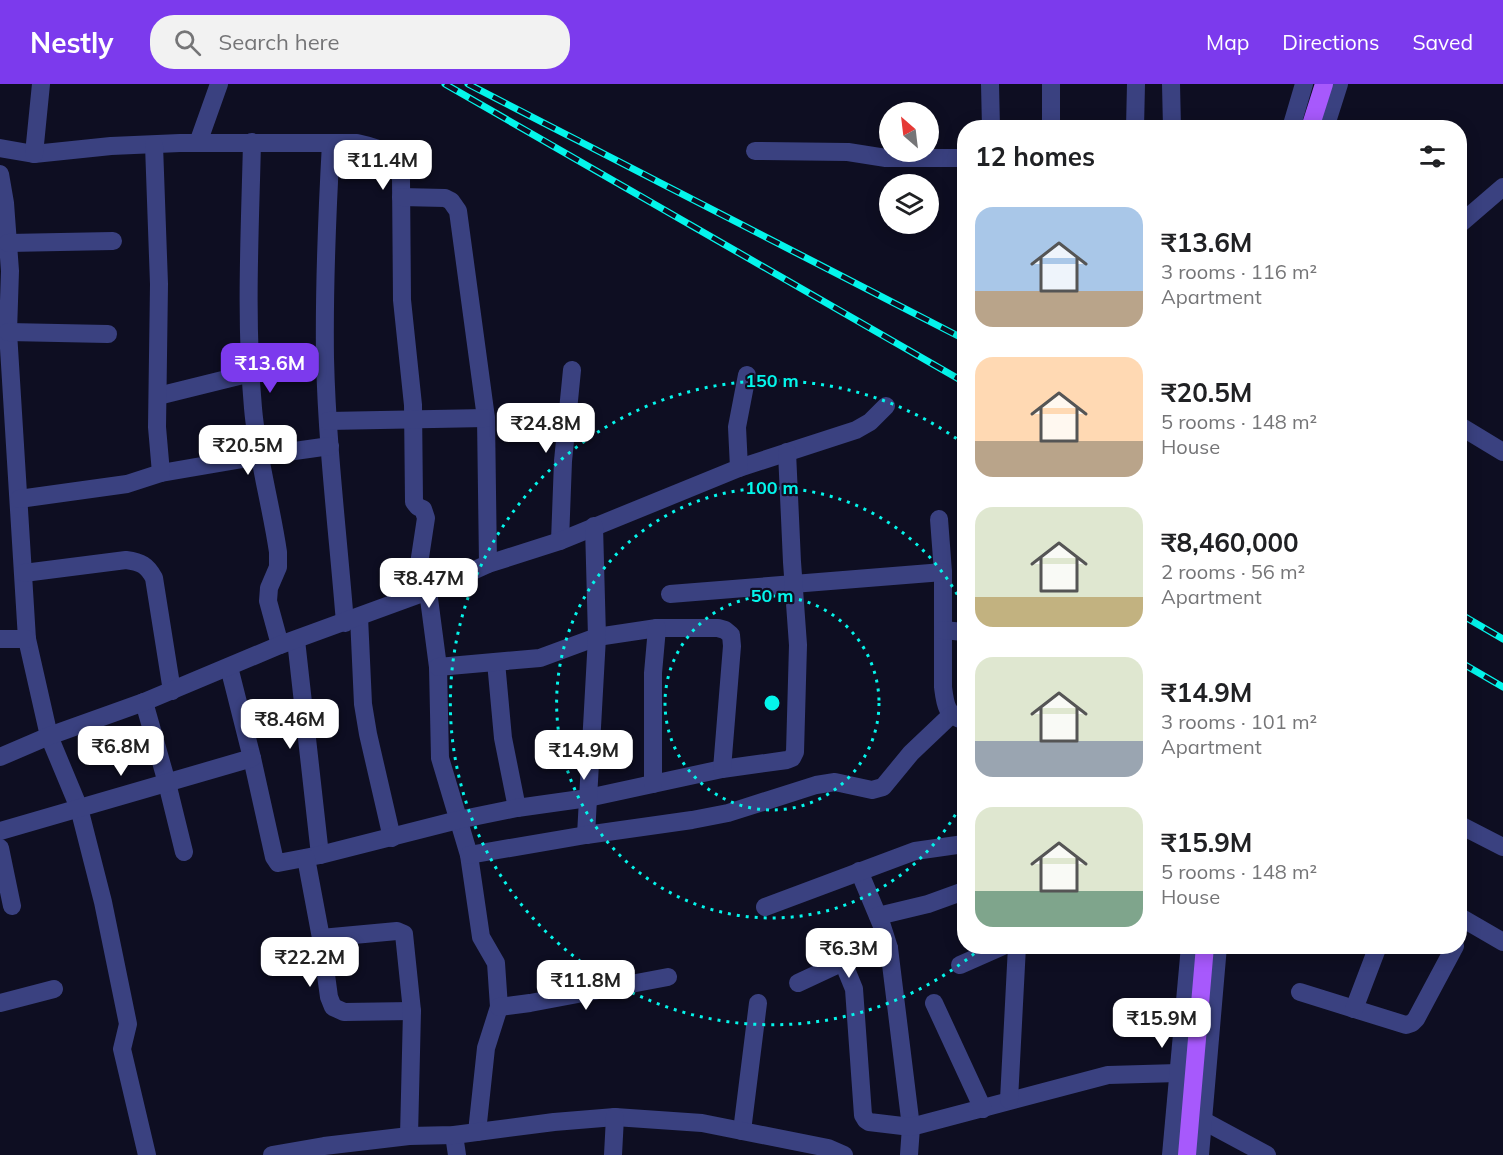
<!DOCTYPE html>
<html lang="en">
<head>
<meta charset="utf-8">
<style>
	:root { --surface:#fff; --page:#f2f2f2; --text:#202124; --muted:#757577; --accent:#7c3aed }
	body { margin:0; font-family:Mulish,sans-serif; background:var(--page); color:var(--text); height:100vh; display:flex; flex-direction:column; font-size:22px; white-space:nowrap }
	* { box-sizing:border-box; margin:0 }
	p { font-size:20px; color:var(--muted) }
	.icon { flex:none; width:33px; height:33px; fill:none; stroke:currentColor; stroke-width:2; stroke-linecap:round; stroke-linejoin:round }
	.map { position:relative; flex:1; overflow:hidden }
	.drawer { position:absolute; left:957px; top:36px; width:510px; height:834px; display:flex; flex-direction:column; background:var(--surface); border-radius:24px; box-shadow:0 3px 15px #0003 }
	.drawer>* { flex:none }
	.needle { width:39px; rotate:332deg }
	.tools { position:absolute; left:879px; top:18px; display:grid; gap:12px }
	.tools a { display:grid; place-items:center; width:60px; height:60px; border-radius:50%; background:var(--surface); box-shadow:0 3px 15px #0003; font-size:30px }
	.price { position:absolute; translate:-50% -51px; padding:0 14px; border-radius:12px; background:#fff; color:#222; font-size:20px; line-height:39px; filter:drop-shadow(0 2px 3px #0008) }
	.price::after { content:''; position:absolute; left:50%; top:36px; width:18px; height:14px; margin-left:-9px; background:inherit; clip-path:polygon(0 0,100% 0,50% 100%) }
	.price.on { background:var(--accent); color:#fff }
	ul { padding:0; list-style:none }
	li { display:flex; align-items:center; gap:18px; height:150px; padding:0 18px }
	li span { display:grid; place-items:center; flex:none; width:168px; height:120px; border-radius:18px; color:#555 }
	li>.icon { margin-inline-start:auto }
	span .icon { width:72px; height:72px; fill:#fffc; stroke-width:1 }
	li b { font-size:26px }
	h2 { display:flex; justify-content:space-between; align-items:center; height:72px; padding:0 18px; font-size:26px }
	header { display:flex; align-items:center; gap:36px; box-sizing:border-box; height:84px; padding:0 30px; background:var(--accent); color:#fff }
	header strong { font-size:28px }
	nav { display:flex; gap:33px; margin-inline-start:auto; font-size:21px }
	.search { width:420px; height:54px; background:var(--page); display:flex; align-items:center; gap:15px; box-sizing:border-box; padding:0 21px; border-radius:24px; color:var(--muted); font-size:22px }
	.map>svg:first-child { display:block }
</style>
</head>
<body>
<header>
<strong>Nestly</strong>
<div class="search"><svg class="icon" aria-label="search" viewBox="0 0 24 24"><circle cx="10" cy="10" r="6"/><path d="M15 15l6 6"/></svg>Search here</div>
<nav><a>Map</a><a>Directions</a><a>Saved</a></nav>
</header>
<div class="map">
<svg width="1503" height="1071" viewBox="0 0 1503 1071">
	<rect width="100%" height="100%" fill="#0e0e22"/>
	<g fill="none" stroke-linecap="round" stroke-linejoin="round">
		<!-- minor -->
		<g stroke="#3a4180" stroke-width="18">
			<path d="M 990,0 L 991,44"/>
			<path d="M 1171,0 L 1172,44"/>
			<path d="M 1051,44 L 1051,0"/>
			<path d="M 1135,44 L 1136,0"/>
			<path d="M 1291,44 L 1304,0"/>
			<path d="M 1325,44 L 1339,0"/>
			<path d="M 252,58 C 250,147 245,235 253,324 C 257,372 271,420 278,468 L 278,483 L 269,504 L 268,517 L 280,561"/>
			<path d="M 198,59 L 219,0"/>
			<path d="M 331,59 C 327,131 324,202 325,274 C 327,362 338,451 345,539"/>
			<path d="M 0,64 L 34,70 L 111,62 L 180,59 L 357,59 C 380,64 398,69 401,95 L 402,216 L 413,321 L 414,418 L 418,423 L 423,425 L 426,434 L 419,480 L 419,510"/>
			<path d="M 755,67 L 848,68 L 886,74 L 964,74"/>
			<path d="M 34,70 L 41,0"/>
			<path d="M 0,90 L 5,119 L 10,187 L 8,248 L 27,555 L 49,652 L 79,724 L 103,818 L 128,940 L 122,965 L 147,1071"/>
			<path d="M 401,113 L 445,114 L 451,117 L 458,127 L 486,334 L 488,480"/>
			<path d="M 1460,140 L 1503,103"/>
			<path d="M 8,159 L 113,157"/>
			<path d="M 8,248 L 108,250"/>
			<path d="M 158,312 L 251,289"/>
			<path d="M 328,337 L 486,334"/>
			<path d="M 1460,342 L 1503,368"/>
			<path d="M 739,384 L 856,346 L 870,338 L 886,322"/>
			<path d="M 161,389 L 259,372 L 330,362"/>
			<path d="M 19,415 L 127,400 L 161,389 L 157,343 L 159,200 L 154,61"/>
			<path d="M 939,435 L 943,488 L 943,603 C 945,619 946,632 964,636"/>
			<path d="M 560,457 L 563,377 L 572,286"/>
			<path d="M 24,489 L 126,476 C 141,478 147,481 154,494 L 172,607"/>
			<path d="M 428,507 L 438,583 L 440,674 L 469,771 L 481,853 L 496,879 L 499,923 L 486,964 L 477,1048"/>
			<path d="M 670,510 L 943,488"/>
			<path d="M 359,533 L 363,620 L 368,650 L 392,754"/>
			<path d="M 943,546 L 964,548"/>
			<path d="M 0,555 L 27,555"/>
			<path d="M 296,556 L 320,771"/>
			<path d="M 496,578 L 503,654 L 517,724"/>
			<path d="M 229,583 L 252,674 L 274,773 L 278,779 L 320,771 L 458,736 L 517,724 L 588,714 L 722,685 L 787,676 L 792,674 L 795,668 L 798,561 L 792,478 L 787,368"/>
			<path d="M 438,583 L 540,574 L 597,553 L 657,544 L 718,544 L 725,546 L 731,551 L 732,562 L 722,685"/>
			<path d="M 144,618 L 167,699 L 184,768"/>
			<path d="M 0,673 L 49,652 L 144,618 L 280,561 L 428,507 L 488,480 L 560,457 L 739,384 L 737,343 L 747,291"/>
			<path d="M 653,700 L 653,589 L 657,544"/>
			<path d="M 1460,741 L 1503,763"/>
			<path d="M 0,747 L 252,674"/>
			<path d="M 586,751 L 597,553 L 594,442"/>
			<path d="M 0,764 L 12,822"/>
			<path d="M 469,771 L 586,751 L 692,736 L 728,729 L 816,701 L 835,698 L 872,706 L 883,703 L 911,669 L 951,631"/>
			<path d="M 306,774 L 321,854 L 329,913 L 333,923 L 344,928 L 412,927"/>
			<path d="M 859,787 L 882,842 L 889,864 L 911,1043 L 909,1071"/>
			<path d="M 765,823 L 915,767 L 964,760"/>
			<path d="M 878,832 L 928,820 L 964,807"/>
			<path d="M 1460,833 L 1503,858"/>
			<path d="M 321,854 L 397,847 L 404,850 L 412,927 L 409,1052"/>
			<path d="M 843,878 L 854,905 L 863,1031 L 866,1036 L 869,1038 L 911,1043 L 1108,991 L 1178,989"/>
			<path d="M 960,881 L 1003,862"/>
			<path d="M 798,899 L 843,878 L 889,864"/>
			<path d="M 1300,908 L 1406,941 L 1412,939 L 1416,935 L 1455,862"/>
			<path d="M 0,919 L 54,905"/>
			<path d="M 934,919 L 983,1025"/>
			<path d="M 499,923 L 530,919 L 668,893"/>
			<path d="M 1354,925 L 1378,862"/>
			<path d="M 1009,1016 L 1017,862"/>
			<path d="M 1191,1033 L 1202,1036 L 1267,1071"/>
			<path d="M 742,1047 L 758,919"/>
			<path d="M 454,1051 L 457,1071"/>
			<path d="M 272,1071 L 324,1062 L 409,1052 L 454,1051 L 554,1038 L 615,1033 L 702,1039 L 828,1064 L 844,1071"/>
			<path d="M 613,1071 L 615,1033"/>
			<path d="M 1171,1071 L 1190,862"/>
			<path d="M 1200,1071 L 1218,862"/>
		</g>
		<!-- major -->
		<path stroke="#a759fc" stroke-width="18" d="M 1310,44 L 1324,0"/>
		<defs>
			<g id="rail">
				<path d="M 445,0 L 964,298"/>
				<path d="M 468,0 L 964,255"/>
				<path d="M 1460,530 L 1503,555"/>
				<path d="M 1460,578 L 1503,603"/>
			</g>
		</defs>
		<!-- rail casing -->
		<use href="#rail" stroke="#04f5eb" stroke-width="7"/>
		<!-- rail -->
		<use href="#rail" stroke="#0e0e22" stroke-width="4.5" stroke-dasharray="14" stroke-linecap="butt"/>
		<!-- major-bridge -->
		<path stroke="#a759fc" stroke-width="18" d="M 1187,1071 L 1205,862"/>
	</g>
	<!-- distance rings -->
	<g fill="none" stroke="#04f5eb" stroke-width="3" stroke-dasharray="3 6">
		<circle cx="772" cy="619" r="107"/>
		<path d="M964 715A215 215 0 1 1 964 523"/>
		<path d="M981 864A322 322 0 1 1 964 360"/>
	</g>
	<circle cx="772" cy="619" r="9" fill="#04f5eb" stroke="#0e0e22" stroke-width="3"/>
	<g font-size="18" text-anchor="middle" font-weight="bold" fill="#04f5eb" stroke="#0e0e22" stroke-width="4.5" stroke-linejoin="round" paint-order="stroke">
		<text x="772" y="303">150 m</text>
		<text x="772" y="410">100 m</text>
		<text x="772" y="518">50 m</text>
	</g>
</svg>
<div class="tools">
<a><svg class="needle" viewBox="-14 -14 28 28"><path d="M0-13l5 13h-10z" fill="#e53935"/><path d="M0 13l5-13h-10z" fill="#757577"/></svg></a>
<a><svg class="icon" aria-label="layers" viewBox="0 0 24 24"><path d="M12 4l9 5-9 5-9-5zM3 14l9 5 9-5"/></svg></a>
</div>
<b class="price" style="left:383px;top:107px">₹11.4M</b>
<b class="price on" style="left:270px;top:310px">₹13.6M</b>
<b class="price" style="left:546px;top:370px">₹24.8M</b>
<b class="price" style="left:248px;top:392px">₹20.5M</b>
<b class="price" style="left:429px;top:525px">₹8.47M</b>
<b class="price" style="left:290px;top:666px">₹8.46M</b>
<b class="price" style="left:121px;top:693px">₹6.8M</b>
<b class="price" style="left:584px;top:697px">₹14.9M</b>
<b class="price" style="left:849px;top:895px">₹6.3M</b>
<b class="price" style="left:310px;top:904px">₹22.2M</b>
<b class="price" style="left:586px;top:927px">₹11.8M</b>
<b class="price" style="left:1162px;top:965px">₹15.9M</b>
<section class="drawer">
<h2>12 homes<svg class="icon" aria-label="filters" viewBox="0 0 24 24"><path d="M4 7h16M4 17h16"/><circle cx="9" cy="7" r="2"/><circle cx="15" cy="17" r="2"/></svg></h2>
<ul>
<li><span style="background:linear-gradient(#a9c7e8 70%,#b9a48a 0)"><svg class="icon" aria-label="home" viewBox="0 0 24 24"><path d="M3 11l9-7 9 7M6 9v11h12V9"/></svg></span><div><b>₹13.6M</b><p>3 rooms · 116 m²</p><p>Apartment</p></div></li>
<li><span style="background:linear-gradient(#ffd9b3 70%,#b9a48a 0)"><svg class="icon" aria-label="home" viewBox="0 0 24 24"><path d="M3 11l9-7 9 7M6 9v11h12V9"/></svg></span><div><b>₹20.5M</b><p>5 rooms · 148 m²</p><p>House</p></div></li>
<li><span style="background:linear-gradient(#dfe7d0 75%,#c2b280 0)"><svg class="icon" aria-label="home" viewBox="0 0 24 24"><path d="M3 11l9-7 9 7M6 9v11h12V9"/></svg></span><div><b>₹8,460,000</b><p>2 rooms · 56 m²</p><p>Apartment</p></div></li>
<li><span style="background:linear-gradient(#dfe7d0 70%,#9aa5b1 0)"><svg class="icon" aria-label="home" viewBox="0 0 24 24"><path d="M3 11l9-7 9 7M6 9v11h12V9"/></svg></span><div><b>₹14.9M</b><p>3 rooms · 101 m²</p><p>Apartment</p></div></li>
<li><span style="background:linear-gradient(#dfe7d0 70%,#7fa58c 0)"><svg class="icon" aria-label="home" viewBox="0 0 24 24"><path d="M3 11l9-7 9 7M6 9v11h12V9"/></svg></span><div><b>₹15.9M</b><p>5 rooms · 148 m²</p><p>House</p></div></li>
</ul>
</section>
</div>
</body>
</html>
